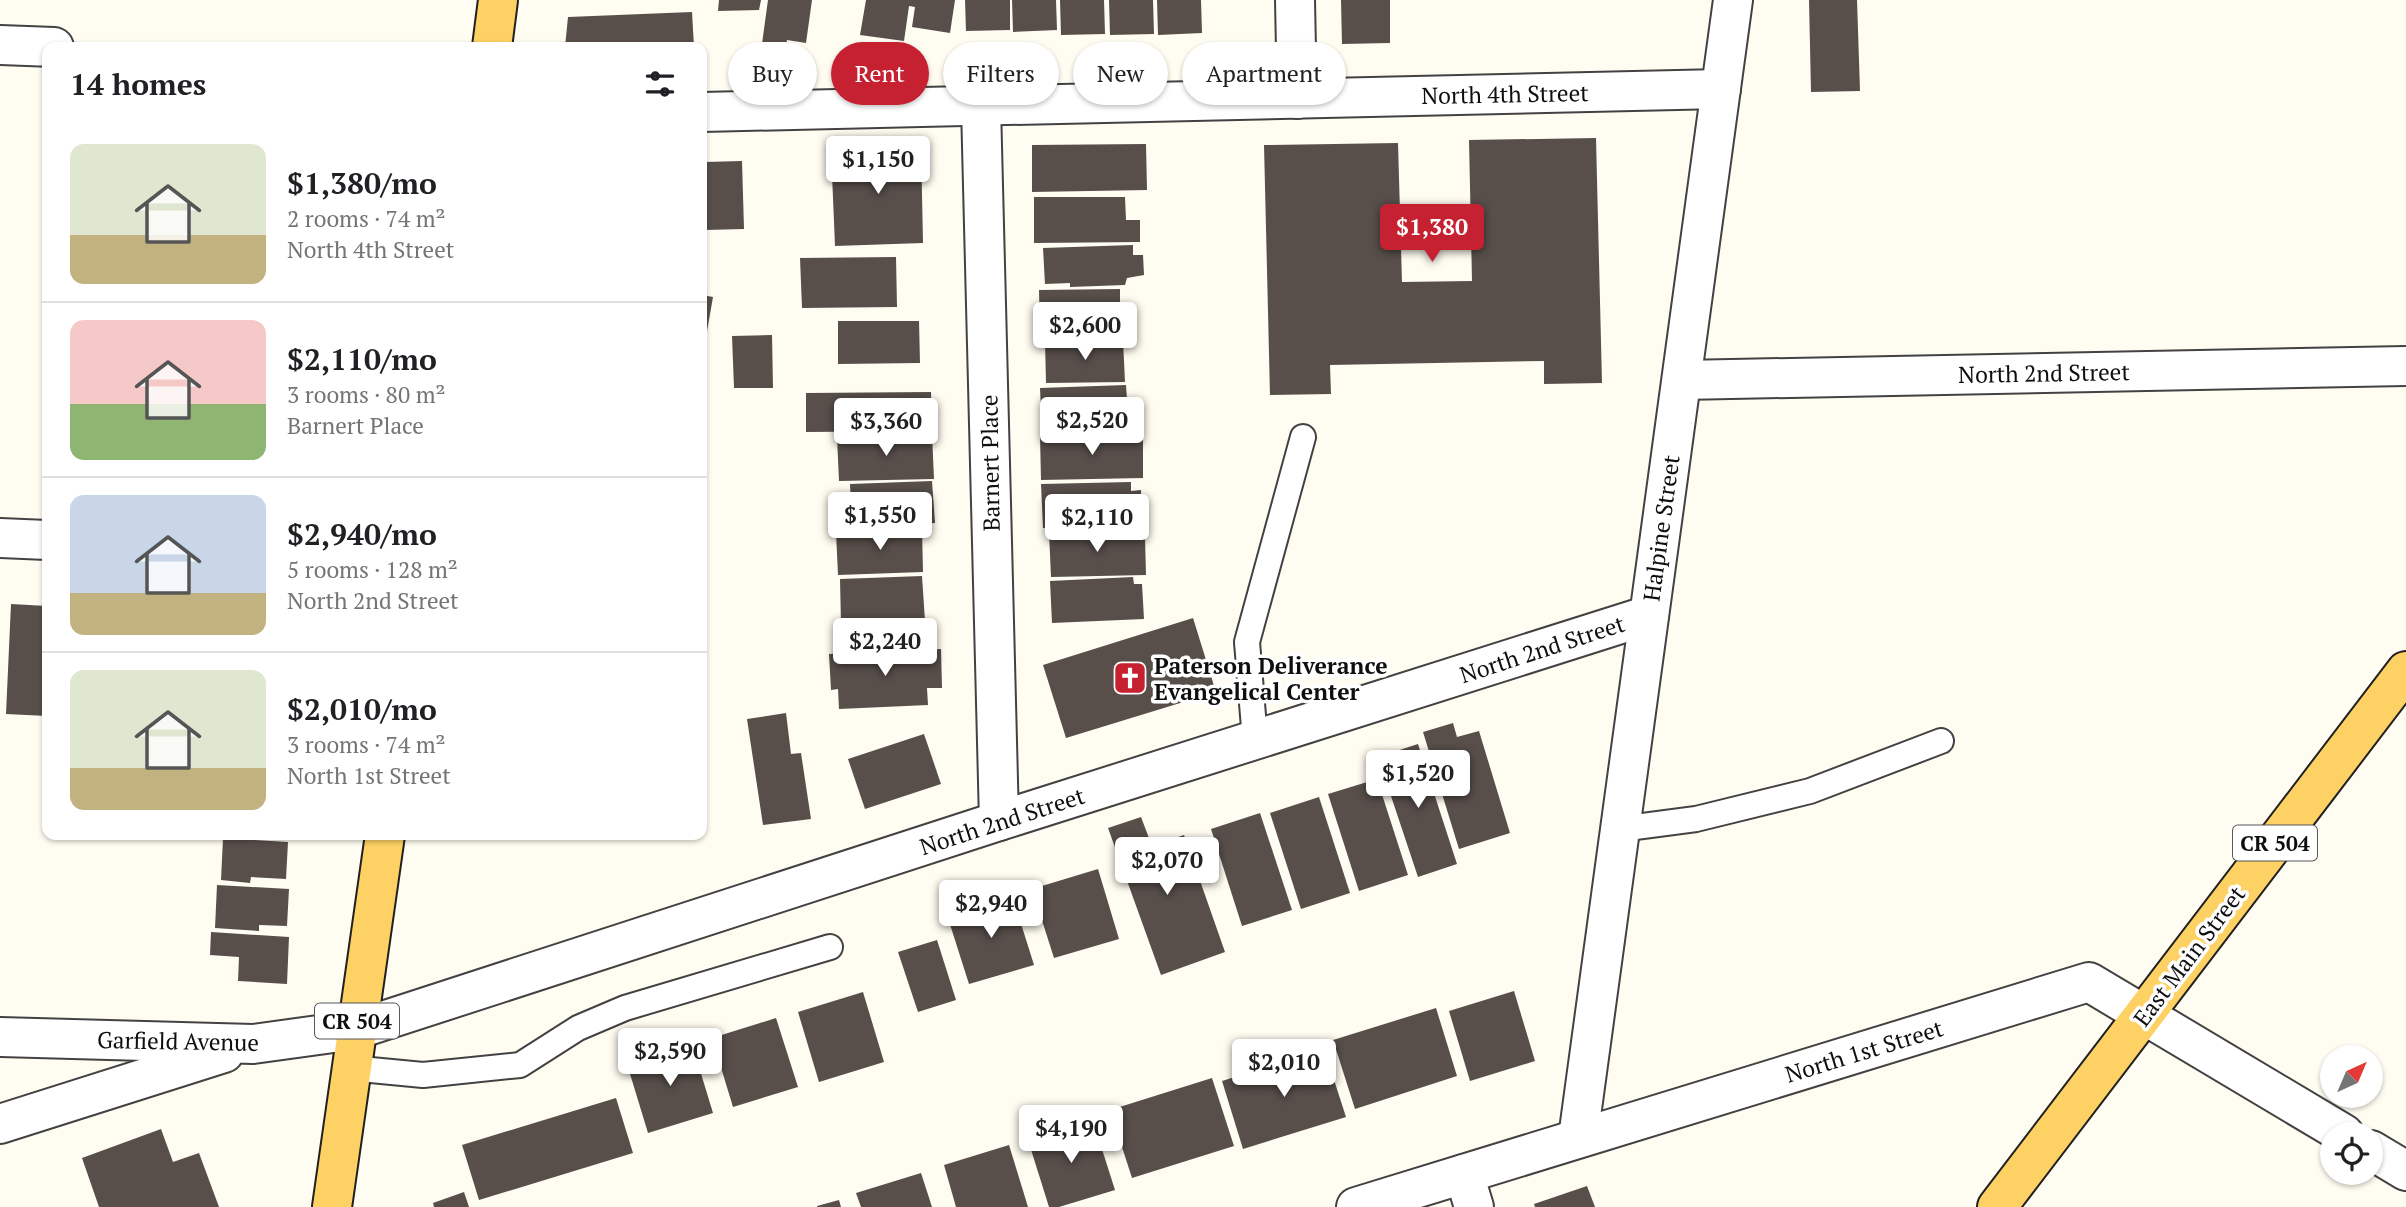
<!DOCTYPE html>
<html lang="en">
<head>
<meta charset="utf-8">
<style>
	:root { --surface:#fff; --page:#f6f6f6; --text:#202124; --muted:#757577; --line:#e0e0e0; --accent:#c52130 }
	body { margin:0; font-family:"PT Serif",serif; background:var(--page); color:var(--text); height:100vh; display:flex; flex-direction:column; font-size:26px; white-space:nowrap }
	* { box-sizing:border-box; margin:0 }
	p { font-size:23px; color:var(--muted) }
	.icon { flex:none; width:38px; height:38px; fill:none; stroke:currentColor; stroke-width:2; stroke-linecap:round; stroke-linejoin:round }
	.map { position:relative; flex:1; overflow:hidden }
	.details { position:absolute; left:42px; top:42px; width:665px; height:798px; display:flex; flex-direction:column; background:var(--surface); border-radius:14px; box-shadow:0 2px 5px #0004 }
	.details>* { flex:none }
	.top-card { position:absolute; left:728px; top:42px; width:665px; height:63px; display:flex; gap:14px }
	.needle { width:46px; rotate:44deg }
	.fabs { position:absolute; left:2320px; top:1045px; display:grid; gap:14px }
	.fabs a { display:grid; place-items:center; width:63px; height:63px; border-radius:50%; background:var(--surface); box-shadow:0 2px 5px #0004; font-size:35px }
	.price { position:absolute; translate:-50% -60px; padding:0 16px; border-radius:7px; background:#fff; color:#222; font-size:23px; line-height:46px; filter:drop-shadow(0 2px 4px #0008) }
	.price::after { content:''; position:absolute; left:50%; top:42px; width:21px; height:16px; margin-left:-10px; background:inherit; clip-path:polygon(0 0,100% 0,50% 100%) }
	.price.on { background:var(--accent); color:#fff }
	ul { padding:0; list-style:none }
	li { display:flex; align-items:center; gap:21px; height:175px; padding:0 28px }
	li+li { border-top:2px solid var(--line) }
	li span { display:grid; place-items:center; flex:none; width:196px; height:140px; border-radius:14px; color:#555 }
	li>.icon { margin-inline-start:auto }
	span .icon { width:84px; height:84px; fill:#fffc; stroke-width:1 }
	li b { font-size:30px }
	h2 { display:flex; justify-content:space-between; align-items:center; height:84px; padding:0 28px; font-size:30px }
	.pill { padding:0 24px; border-radius:32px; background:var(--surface); box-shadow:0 2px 5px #0004; font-size:24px; line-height:63px }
	.pill.on { background:var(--accent); color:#fff }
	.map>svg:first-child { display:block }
</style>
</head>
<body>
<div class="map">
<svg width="2406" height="1207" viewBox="0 0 2406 1207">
	<rect width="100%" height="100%" fill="#fffcf1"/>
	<!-- building -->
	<g fill="#584f4b">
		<path d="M 719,0 L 761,0 L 759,10 L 718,11 Z"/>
		<path d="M 768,0 L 812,0 L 806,43 L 787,40 L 785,55 L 761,51 Z"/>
		<path d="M 866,0 L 955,0 L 950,33 L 912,27 L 915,7 L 909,6 L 904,41 L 860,35 Z"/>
		<path d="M 965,0 L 1010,0 L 1010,30 L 966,31 Z"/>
		<path d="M 1012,0 L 1056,0 L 1057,30 L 1013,32 Z"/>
		<path d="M 1060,0 L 1104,0 L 1105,34 L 1061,35 Z"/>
		<path d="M 1109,0 L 1153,0 L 1154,34 L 1110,35 Z"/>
		<path d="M 1157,0 L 1201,0 L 1202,33 L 1158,35 Z"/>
		<path d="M 1341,0 L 1390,0 L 1390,43 L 1342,44 Z"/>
		<path d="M 1809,0 L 1857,0 L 1860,91 L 1811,92 Z"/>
		<path d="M 692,12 L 694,47 L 565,47 L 568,17 Z"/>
		<path d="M 1596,138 L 1602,383 L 1544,384 L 1544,361 L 1330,365 L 1331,394 L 1270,395 L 1264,145 L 1398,143 L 1402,282 L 1472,281 L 1469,140 Z"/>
		<path d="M 1146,144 L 1147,190 L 1032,192 L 1032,145 Z"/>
		<path d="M 921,146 L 923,243 L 835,246 L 831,150 Z"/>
		<path d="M 742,161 L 744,229 L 706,230 L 704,162 Z"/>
		<path d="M 1034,197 L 1125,197 L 1126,220 L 1140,220 L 1140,242 L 1034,243 Z"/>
		<path d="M 1133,245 L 1133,255 L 1143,255 L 1144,275 L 1127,278 L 1125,285 L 1070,287 L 1070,283 L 1045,284 L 1043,248 Z"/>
		<path d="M 896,257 L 897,307 L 802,308 L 800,258 Z"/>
		<path d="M 1120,289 L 1120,309 L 1131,309 L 1132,325 L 1122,325 L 1122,337 L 1040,338 L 1039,290 Z"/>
		<path d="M 702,295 L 713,297 L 703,354 L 702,354 Z"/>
		<path d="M 838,321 L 919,321 L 920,363 L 838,364 Z"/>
		<path d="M 772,335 L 773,388 L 734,388 L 732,336 Z"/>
		<path d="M 1123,340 L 1125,382 L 1046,383 L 1045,341 Z"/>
		<path d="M 1126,385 L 1129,429 L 1042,433 L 1040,388 Z"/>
		<path d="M 931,392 L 932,431 L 806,432 L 806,393 Z"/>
		<path d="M 932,434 L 934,479 L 839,481 L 837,437 Z"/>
		<path d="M 1143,434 L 1143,478 L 1041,480 L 1040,436 Z"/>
		<path d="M 932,481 L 935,523 L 852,527 L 850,484 Z"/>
		<path d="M 1131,482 L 1131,491 L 1141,490 L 1142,526 L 1043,528 L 1041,484 Z"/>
		<path d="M 922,529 L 923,572 L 838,575 L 836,532 Z"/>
		<path d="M 1130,530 L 1133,537 L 1145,537 L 1146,575 L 1051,577 L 1049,532 Z"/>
		<path d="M 922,576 L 925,621 L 841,624 L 840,579 Z"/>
		<path d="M 1133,577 L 1134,584 L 1142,584 L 1144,619 L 1052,623 L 1050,581 Z"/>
		<path d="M 11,604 L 47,606 L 47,716 L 6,714 Z"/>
		<path d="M 1193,618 L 1216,692 L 1066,738 L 1043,665 Z"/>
		<path d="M 941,649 L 942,688 L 927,688 L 928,705 L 839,709 L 838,689 L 831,690 L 829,654 Z"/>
		<path d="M 786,713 L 791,754 L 801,753 L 811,819 L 763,825 L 747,719 Z"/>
		<path d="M 1453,723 L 1457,737 L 1479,731 L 1510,833 L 1459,849 L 1423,732 Z"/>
		<path d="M 924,734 L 941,784 L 865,809 L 848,759 Z"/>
		<path d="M 1418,744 L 1457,864 L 1418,877 L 1378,757 Z"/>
		<path d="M 1377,779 L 1408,875 L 1359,891 L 1328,794 Z"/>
		<path d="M 1319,797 L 1350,893 L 1301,909 L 1270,813 Z"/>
		<path d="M 1260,813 L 1292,910 L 1242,926 L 1211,829 Z"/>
		<path d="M 1141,817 L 1152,846 L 1184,835 L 1225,952 L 1161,975 L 1108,828 Z"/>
		<path d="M 223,838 L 288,842 L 286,879 L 251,877 L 250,883 L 221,880 Z"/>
		<path d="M 1098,869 L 1119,939 L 1054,958 L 1032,889 Z"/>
		<path d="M 217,885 L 289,889 L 287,926 L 259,925 L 259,931 L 215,928 Z"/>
		<path d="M 1012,895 L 1034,965 L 969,984 L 947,915 Z"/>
		<path d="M 211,932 L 289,937 L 287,984 L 238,981 L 239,957 L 210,955 Z"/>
		<path d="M 937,940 L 956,1000 L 918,1012 L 898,952 Z"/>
		<path d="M 1514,991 L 1535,1061 L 1470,1081 L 1449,1011 Z"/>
		<path d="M 863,992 L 884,1062 L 819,1082 L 798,1012 Z"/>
		<path d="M 1436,1008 L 1457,1076 L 1355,1109 L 1333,1040 Z"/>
		<path d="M 776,1018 L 798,1087 L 733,1107 L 712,1038 Z"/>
		<path d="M 692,1044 L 713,1113 L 648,1133 L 627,1064 Z"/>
		<path d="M 1324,1049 L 1346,1117 L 1243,1149 L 1222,1081 Z"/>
		<path d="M 1212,1078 L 1234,1146 L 1132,1178 L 1110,1110 Z"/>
		<path d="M 616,1098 L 633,1153 L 479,1200 L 462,1145 Z"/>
		<path d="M 1093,1121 L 1115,1190 L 1059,1207 L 1049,1207 L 1028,1140 Z"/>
		<path d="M 161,1129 L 173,1162 L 199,1153 L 219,1207 L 99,1207 L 82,1158 Z"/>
		<path d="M 1009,1145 L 1028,1207 L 956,1207 L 944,1165 Z"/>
		<path d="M 921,1173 L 932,1207 L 861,1207 L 856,1193 Z"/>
		<path d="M 1587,1186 L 1595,1207 L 1535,1207 L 1534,1204 Z"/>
		<path d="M 464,1192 L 469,1207 L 434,1207 L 433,1203 Z"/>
		<path d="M 839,1200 L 841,1207 L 817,1207 L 817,1206 Z"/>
	</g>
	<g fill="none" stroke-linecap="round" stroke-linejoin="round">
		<defs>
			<g id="lane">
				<path d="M 1255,740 L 1247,642 L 1303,437"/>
				<path d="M 1620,829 L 1696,819 L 1810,791 L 1941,741"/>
				<path d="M 350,1068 L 423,1075 L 520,1065 L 578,1028 L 625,1008 L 830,947"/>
			</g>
			<g id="street">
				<path d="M 1295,0 L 1297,99"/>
				<path d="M 0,45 L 54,47"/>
				<path d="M 981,106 L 999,821"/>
				<path d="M 702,112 L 1721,89"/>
				<path d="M 1682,380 L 2406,366"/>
				<path d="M 0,538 L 47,540"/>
				<path d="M 0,1037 L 253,1044 L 355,1030 L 999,821 L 1649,615"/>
				<path d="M 0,1124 L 224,1053"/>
				<path d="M 1578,1138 L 1733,0"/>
				<path d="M 2371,1150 L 2406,1171"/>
				<path d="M 1464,1174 L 1474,1207"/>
				<path d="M 1356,1207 L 2089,982 L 2344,1134"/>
			</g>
			<g id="primary">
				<path d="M 492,47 L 498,0"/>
				<path d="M 332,1207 L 385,835"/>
				<path d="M 1997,1207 L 2406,671"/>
			</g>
		</defs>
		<!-- lane casing -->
		<use href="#lane" stroke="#424242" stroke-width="28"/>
		<!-- street casing -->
		<use href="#street" stroke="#424242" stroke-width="42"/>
		<!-- primary casing -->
		<use href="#primary" stroke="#202020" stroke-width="42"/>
		<!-- lane -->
		<use href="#lane" stroke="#fff" stroke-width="24"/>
		<!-- street -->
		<use href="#street" stroke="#fff" stroke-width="38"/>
		<!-- primary -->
		<use href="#primary" stroke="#fdd163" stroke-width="38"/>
	</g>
	<!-- icons -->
	<defs>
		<symbol id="church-square" viewBox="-11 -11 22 22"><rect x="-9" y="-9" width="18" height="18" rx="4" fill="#c52130" stroke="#fff"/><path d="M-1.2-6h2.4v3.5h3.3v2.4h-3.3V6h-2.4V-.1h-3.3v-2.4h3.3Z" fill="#fff"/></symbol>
	</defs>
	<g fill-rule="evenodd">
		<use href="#church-square" x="1111" y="659" width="38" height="38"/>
	</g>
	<g text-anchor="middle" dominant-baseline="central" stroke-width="7" stroke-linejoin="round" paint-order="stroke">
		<!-- shield labels -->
		<g fill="#fff" stroke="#575757" stroke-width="2">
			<rect x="2233" y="825.5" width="84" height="35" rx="5"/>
			<rect x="315" y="1003.5" width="84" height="35" rx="5"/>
		</g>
		<g font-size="21" font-weight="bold" fill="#0f0f0f">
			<text x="2275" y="843">CR 504</text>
			<text x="357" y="1021">CR 504</text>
		</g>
		<!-- street labels -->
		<g font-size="23" fill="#0f0f0f" stroke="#fff">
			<text transform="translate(1505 94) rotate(-1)">North 4th Street</text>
			<text transform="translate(2044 373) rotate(-1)">North 2nd Street</text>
			<text transform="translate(990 463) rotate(-91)">Barnert Place</text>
			<text transform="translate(1661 528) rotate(-82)">Halpine Street</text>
			<text transform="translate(1542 649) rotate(-18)">North 2nd Street</text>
			<text transform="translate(1002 821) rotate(-18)">North 2nd Street</text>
			<text transform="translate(2189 956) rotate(-53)">East Main Street</text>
			<text transform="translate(178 1041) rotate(1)">Garfield Avenue</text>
			<text transform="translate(1864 1051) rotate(-17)">North 1st Street</text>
		</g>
		<!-- poi labels -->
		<g font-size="23" font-weight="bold" fill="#0f0f0f" stroke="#fff" text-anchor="start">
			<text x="1154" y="665">Paterson Deliverance<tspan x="1154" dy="26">Evangelical Center</tspan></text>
		</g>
	</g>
</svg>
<div class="fabs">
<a><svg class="needle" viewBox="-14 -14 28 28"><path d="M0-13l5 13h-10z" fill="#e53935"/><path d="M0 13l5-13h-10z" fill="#757577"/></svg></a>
<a><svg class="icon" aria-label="locate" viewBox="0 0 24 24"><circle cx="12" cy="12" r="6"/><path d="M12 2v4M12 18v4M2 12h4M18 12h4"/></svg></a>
</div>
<b class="price" style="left:878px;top:196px">$1,150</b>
<b class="price on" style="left:1432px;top:264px">$1,380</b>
<b class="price" style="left:1085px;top:362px">$2,600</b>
<b class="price" style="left:1092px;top:457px">$2,520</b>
<b class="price" style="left:886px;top:458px">$3,360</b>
<b class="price" style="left:880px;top:552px">$1,550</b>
<b class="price" style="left:1097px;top:554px">$2,110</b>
<b class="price" style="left:885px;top:678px">$2,240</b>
<b class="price" style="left:1418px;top:810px">$1,520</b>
<b class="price" style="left:1167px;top:897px">$2,070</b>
<b class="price" style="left:991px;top:940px">$2,940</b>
<b class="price" style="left:670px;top:1088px">$2,590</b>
<b class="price" style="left:1284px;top:1099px">$2,010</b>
<b class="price" style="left:1071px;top:1165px">$4,190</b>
<div class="top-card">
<a class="pill">Buy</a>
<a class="pill on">Rent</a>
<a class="pill">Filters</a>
<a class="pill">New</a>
<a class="pill">Apartment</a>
</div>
<section class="details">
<h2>14 homes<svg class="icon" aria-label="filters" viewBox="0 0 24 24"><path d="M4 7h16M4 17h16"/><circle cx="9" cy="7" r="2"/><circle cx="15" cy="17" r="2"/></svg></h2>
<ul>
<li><span style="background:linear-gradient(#dfe7d0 65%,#c2b280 0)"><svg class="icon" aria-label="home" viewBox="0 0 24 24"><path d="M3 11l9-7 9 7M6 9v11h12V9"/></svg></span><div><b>$1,380/mo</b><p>2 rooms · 74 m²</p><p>North 4th Street</p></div></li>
<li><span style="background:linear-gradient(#f6c9c9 60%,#8fb573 0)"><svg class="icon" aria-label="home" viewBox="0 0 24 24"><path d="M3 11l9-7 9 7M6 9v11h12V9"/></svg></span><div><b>$2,110/mo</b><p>3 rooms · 80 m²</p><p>Barnert Place</p></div></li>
<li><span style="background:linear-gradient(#c9d6e8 70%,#c2b280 0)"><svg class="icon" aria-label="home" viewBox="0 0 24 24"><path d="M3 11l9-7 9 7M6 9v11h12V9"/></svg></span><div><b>$2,940/mo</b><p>5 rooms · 128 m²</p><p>North 2nd Street</p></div></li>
<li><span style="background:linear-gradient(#dfe7d0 70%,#c2b280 0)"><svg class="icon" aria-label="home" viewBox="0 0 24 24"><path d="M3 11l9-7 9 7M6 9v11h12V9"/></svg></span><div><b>$2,010/mo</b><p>3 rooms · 74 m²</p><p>North 1st Street</p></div></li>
</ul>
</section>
</div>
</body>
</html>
